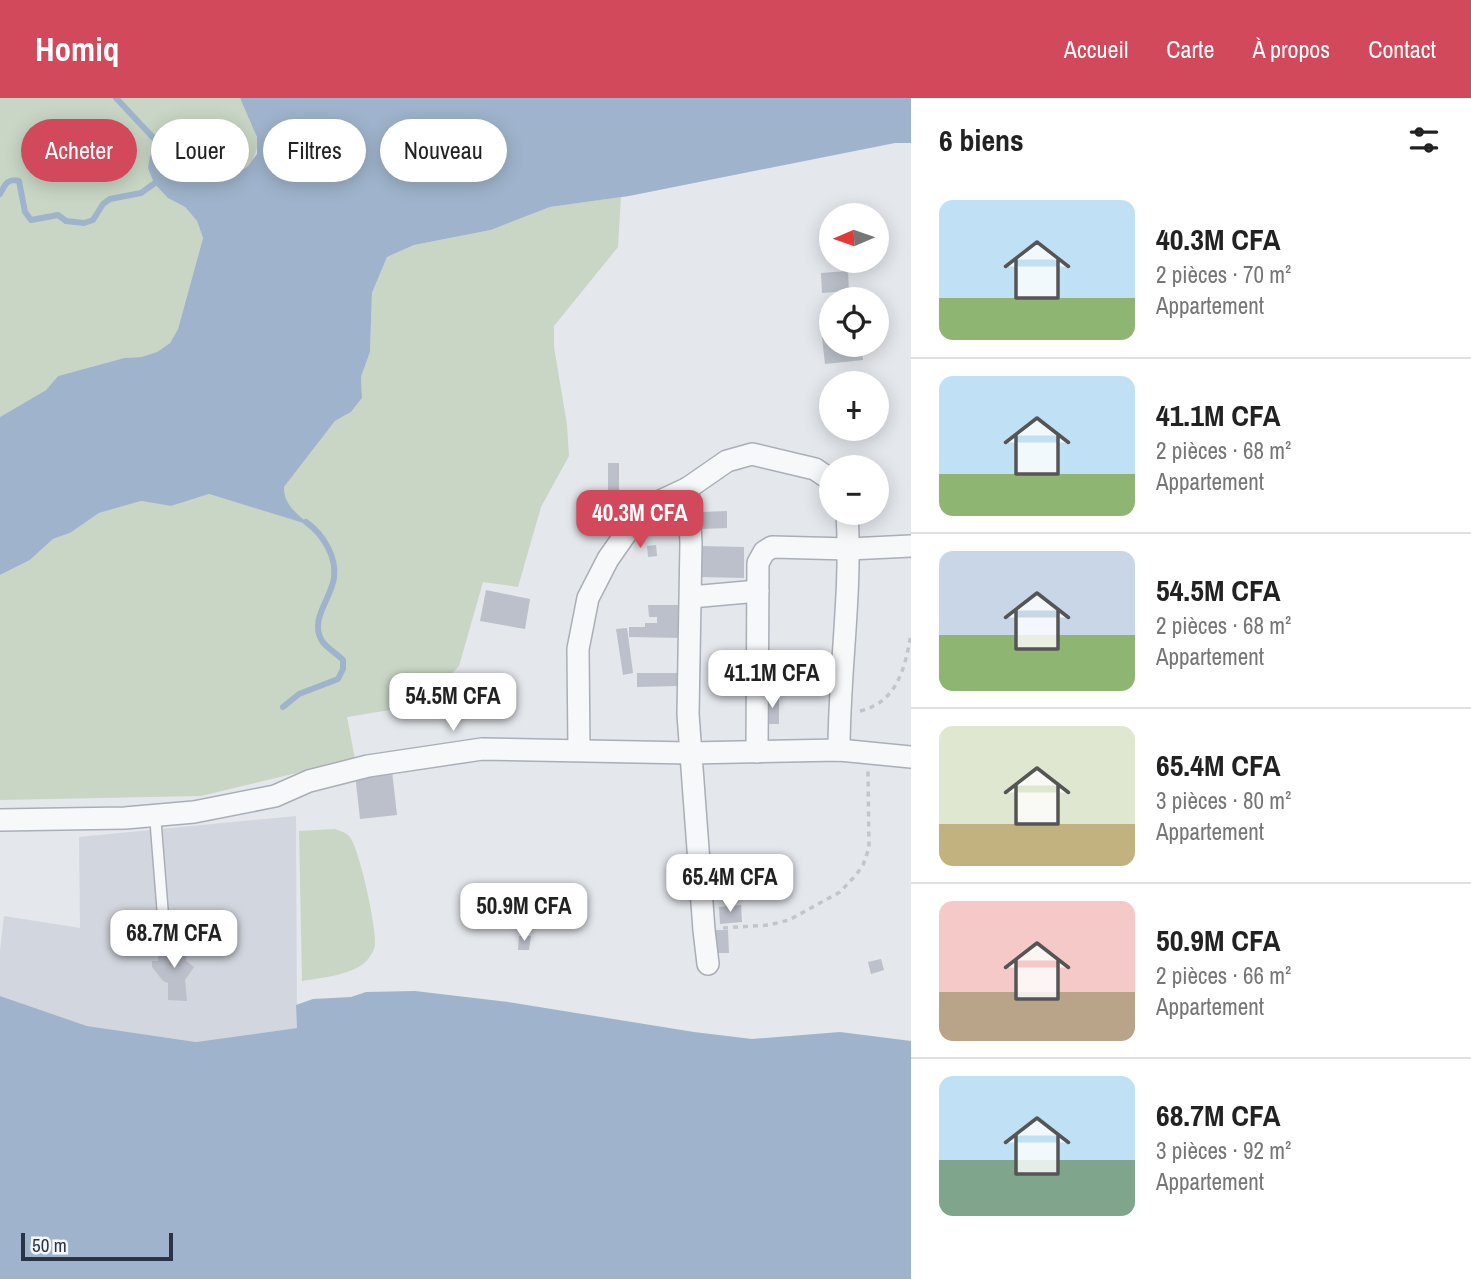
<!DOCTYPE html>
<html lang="fr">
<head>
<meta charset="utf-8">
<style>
	:root { --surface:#fff; --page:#f6f6f6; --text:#222; --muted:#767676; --line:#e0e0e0; --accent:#d1495b }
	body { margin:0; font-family:"Archivo Narrow",sans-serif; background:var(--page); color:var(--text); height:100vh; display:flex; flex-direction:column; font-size:26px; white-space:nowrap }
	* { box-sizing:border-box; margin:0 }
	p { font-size:23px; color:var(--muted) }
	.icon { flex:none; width:38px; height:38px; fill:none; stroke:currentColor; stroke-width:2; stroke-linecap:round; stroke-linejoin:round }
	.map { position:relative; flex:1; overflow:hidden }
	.drawer { display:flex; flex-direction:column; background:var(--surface); width:560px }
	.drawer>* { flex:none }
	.top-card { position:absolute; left:21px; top:21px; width:665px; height:63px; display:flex; gap:14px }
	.needle { width:46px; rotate:268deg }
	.controls { position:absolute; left:819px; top:105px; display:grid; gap:14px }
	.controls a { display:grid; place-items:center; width:70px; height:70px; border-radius:50%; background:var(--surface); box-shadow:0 4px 18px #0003; font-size:35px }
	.scale { position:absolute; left:21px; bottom:18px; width:152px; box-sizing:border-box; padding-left:7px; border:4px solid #2b3445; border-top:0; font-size:19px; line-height:24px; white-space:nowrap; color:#2b3445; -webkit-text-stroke:5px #f4f6f9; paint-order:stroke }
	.price { position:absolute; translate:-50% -60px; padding:0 16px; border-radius:14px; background:#fff; color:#222; font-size:23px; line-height:46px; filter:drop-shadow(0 2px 4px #0008) }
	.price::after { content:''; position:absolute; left:50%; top:42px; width:21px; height:16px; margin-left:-10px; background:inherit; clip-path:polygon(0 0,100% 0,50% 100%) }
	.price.selected { background:var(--accent); color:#fff }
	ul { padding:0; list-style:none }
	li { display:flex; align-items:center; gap:21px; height:175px; padding:0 28px }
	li+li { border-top:2px solid var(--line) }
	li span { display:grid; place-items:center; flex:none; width:196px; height:140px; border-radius:14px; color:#555 }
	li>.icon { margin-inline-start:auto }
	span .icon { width:84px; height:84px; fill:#fffc; stroke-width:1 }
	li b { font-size:30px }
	h2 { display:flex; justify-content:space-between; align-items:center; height:84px; padding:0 28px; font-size:30px }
	.chip { padding:0 24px; border-radius:32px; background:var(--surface); box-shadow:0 4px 18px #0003; font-size:24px; line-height:63px }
	.chip.selected { background:var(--accent); color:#fff }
	header { display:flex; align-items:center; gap:42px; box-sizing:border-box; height:98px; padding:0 35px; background:var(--accent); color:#fff }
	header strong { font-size:33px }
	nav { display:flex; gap:38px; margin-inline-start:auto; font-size:24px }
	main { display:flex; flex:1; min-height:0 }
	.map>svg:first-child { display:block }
</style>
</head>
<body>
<header>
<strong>Homiq</strong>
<nav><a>Accueil</a><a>Carte</a><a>À propos</a><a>Contact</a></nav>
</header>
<main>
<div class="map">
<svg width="911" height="1181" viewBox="0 0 911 1181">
	<rect width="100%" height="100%" fill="#e4e7ec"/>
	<!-- built -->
	<path fill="#d2d6de" d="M 296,718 L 297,930 L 196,944 L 87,928 L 0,898 L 0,853 L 4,818 L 80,830 L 79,739 Z"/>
	<!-- green -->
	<g fill="#c9d6c5">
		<path d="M 0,0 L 240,0 C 246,13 256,28 257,41 C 259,60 244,79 224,76 C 215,75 199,60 191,55 L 168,100 L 185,109 L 197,123 L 203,140 L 178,231 L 170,245 L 157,254 L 141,259 L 124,260 L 58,278 L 46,292 L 0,319 Z"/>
		<path d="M 621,99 L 618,149 L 554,228 L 554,249 L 567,327 L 569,358 L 541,409 L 518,489 L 483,484 L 459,568 L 436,593 L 414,608 L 347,619 L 355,661 L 201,698 L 0,702 L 0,477 L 30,462 L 53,441 L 70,435 L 99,415 L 141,403 L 171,408 L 209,396 L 308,426 C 296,413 284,409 284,389 L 335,323 L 351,314 L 362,300 L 361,279 L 370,254 L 372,195 L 387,159 L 414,147 L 491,132 L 550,109 Z"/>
		<path d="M 335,731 C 340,733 345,734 349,738 C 359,748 377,831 375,847 C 374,852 371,858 368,861 C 356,877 320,880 302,883 L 299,733 Z"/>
	</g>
	<!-- water -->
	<g fill="#9fb4cc">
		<path d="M 240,0 L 911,0 L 911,45 L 895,45 L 629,98 L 550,109 L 491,132 L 414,147 L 387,159 L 372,195 L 370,254 L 361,279 L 362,300 L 351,314 L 335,323 L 284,389 C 284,408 297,415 310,427 L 209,396 L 171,408 L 141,403 L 99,415 L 70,435 L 53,441 L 30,462 L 0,477 L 0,319 L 46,292 L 58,278 L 124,260 L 141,259 L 157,254 L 170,245 L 178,231 L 203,140 L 197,123 L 185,109 L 168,100 L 154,85 L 148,70 L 150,58 L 162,49 L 175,48 L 191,55 L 222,76 L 236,76 L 248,68 L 257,56 L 257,39 Z"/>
		<path d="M 415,893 L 508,904 L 694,934 L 752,941 L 840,934 L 911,943 L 911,1181 L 0,1181 L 0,898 L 87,928 L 196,944 L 297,930 L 296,907 L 313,901 L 351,899 L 366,894 Z"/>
	</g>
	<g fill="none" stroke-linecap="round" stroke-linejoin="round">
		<!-- stream -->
		<g stroke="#9fb4cc" stroke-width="6">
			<path d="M 116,0 L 162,49 L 166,56"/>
			<path d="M 0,96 C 5,87 7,80 19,83 L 25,114 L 31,122 L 58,117 L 66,123 L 84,125 L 93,122 L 103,106 L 110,101 L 141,95 L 159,82"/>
			<path d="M 283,609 L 299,596 L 338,581 L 343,571 L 343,562 C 337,556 327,550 322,543 C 309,522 331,501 334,480 C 337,459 323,436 306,424"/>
		</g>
	</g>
	<!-- building -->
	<g fill="#bbc0ca">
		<path d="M 848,173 L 849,193 L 822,195 L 821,175 Z"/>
		<path d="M 822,239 L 831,239 L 831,247 L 861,247 L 863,262 L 825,266 Z"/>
		<rect x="608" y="365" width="11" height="27"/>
		<path d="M 727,413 L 727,430 L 702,431 L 701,414 Z"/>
		<path d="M 656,447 L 657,458 L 648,459 L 647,448 Z"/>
		<path d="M 700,448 L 744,449 L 744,480 L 700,479 Z"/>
		<path d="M 486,492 L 530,501 L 525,531 L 480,523 Z"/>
		<path d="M 648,507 L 681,507 L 682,540 L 629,539 L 629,529 L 645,529 L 645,525 L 657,525 L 657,519 L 649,519 Z"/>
		<path d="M 627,530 L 633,575 L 623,577 L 616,531 Z"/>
		<path d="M 637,575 L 677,575 L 678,588 L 637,589 Z"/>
		<path d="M 765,599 L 779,599 L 779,626 L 766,626 Z"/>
		<path d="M 428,601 L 439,603 L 438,614 L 427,613 Z"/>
		<path d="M 392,673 L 397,717 L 360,721 L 355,676 Z"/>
		<path d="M 741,807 L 742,824 L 720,826 L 719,809 Z"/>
		<path d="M 124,824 L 128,829 L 119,838 L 115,833 Z"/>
		<path d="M 712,832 L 728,832 L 729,855 L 713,855 Z"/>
		<path d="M 519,838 L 531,838 L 529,852 L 518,852 Z"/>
		<path d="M 174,845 L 184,850 L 187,854 L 186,863 L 194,869 L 185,882 L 187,903 L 168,902 L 168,885 L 163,883 L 152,869 L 152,863 L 158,863 L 158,854 L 163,849 Z"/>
		<path d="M 881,861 L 884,872 L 871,876 L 868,864 Z"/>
	</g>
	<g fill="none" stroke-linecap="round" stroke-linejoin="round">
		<defs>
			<path id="lane" d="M 155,717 L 164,830"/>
			<g id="street">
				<path d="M 688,390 L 691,445 L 688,616 L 704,832 L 708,866"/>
				<path d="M 691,499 L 758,493"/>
				<path d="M 579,652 L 578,551 L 588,500 L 608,461 L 643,411 L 688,390 L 727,363 L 752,356 L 815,371 L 831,382"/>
				<path d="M 839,652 C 839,573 852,494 847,415"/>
				<path d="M 757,654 L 758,465 L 764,454 L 772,449 L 849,451 L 911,448"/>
				<path d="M 0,722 L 125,720 L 194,714 L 275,698 L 309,683 L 368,668 L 482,651 L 690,655 L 839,652 L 911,659"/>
			</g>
		</defs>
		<!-- lane casing -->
		<use href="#lane" stroke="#a9aeb7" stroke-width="13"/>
		<!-- street casing -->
		<use href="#street" stroke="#a9aeb7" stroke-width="24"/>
		<!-- path -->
		<g stroke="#c2c5cb" stroke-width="3.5" stroke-dasharray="5 5" stroke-linecap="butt">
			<path d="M 860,613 C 898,604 905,569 911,536"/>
			<path d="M 723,830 L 769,827 L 789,822 L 840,794 L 856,777 L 863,767 L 869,750 L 868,673"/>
		</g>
		<!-- lane -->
		<use href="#lane" stroke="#f7f8fa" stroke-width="10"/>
		<!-- street -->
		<use href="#street" stroke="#f7f8fa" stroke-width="21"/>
	</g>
</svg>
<div class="controls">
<a><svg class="needle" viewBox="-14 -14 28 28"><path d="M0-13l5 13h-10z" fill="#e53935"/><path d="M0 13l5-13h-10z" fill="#767676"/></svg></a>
<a><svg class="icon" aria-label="locate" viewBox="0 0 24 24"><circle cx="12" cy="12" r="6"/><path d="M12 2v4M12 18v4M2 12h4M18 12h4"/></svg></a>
<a>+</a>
<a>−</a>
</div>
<div class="scale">50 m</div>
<b class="price selected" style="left:640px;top:452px">40.3M CFA</b>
<b class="price" style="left:772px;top:612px">41.1M CFA</b>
<b class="price" style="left:453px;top:635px">54.5M CFA</b>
<b class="price" style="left:730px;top:816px">65.4M CFA</b>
<b class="price" style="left:524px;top:845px">50.9M CFA</b>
<b class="price" style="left:174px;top:872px">68.7M CFA</b>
<div class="top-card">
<a class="chip selected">Acheter</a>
<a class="chip">Louer</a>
<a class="chip">Filtres</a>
<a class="chip">Nouveau</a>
</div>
</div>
<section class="drawer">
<h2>6 biens<svg class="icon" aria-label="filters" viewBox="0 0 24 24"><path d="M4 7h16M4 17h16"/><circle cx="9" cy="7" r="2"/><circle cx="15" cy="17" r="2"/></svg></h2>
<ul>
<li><span style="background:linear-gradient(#bfe0f5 70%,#8fb573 0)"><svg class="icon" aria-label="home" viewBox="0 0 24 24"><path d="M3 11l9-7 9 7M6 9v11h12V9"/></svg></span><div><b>40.3M CFA</b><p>2 pièces · 70 m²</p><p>Appartement</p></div></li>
<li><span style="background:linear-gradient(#bfe0f5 70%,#8fb573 0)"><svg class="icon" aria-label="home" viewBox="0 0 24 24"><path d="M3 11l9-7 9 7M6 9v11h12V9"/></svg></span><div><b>41.1M CFA</b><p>2 pièces · 68 m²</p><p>Appartement</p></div></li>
<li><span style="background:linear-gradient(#c9d6e8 60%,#8fb573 0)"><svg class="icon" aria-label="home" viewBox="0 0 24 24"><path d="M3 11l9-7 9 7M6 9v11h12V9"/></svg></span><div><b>54.5M CFA</b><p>2 pièces · 68 m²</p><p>Appartement</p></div></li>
<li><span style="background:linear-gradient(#dfe7d0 70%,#c2b280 0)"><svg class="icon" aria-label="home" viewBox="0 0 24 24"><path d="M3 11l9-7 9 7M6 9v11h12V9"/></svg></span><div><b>65.4M CFA</b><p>3 pièces · 80 m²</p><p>Appartement</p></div></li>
<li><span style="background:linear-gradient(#f6c9c9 65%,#b9a48a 0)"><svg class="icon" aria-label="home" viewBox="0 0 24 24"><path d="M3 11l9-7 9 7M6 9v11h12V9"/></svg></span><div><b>50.9M CFA</b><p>2 pièces · 66 m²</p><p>Appartement</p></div></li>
<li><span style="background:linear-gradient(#bfe0f5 60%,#7fa58c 0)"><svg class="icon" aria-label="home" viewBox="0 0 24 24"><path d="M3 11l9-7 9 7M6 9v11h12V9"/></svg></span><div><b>68.7M CFA</b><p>3 pièces · 92 m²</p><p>Appartement</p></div></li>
</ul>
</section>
</main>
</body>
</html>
